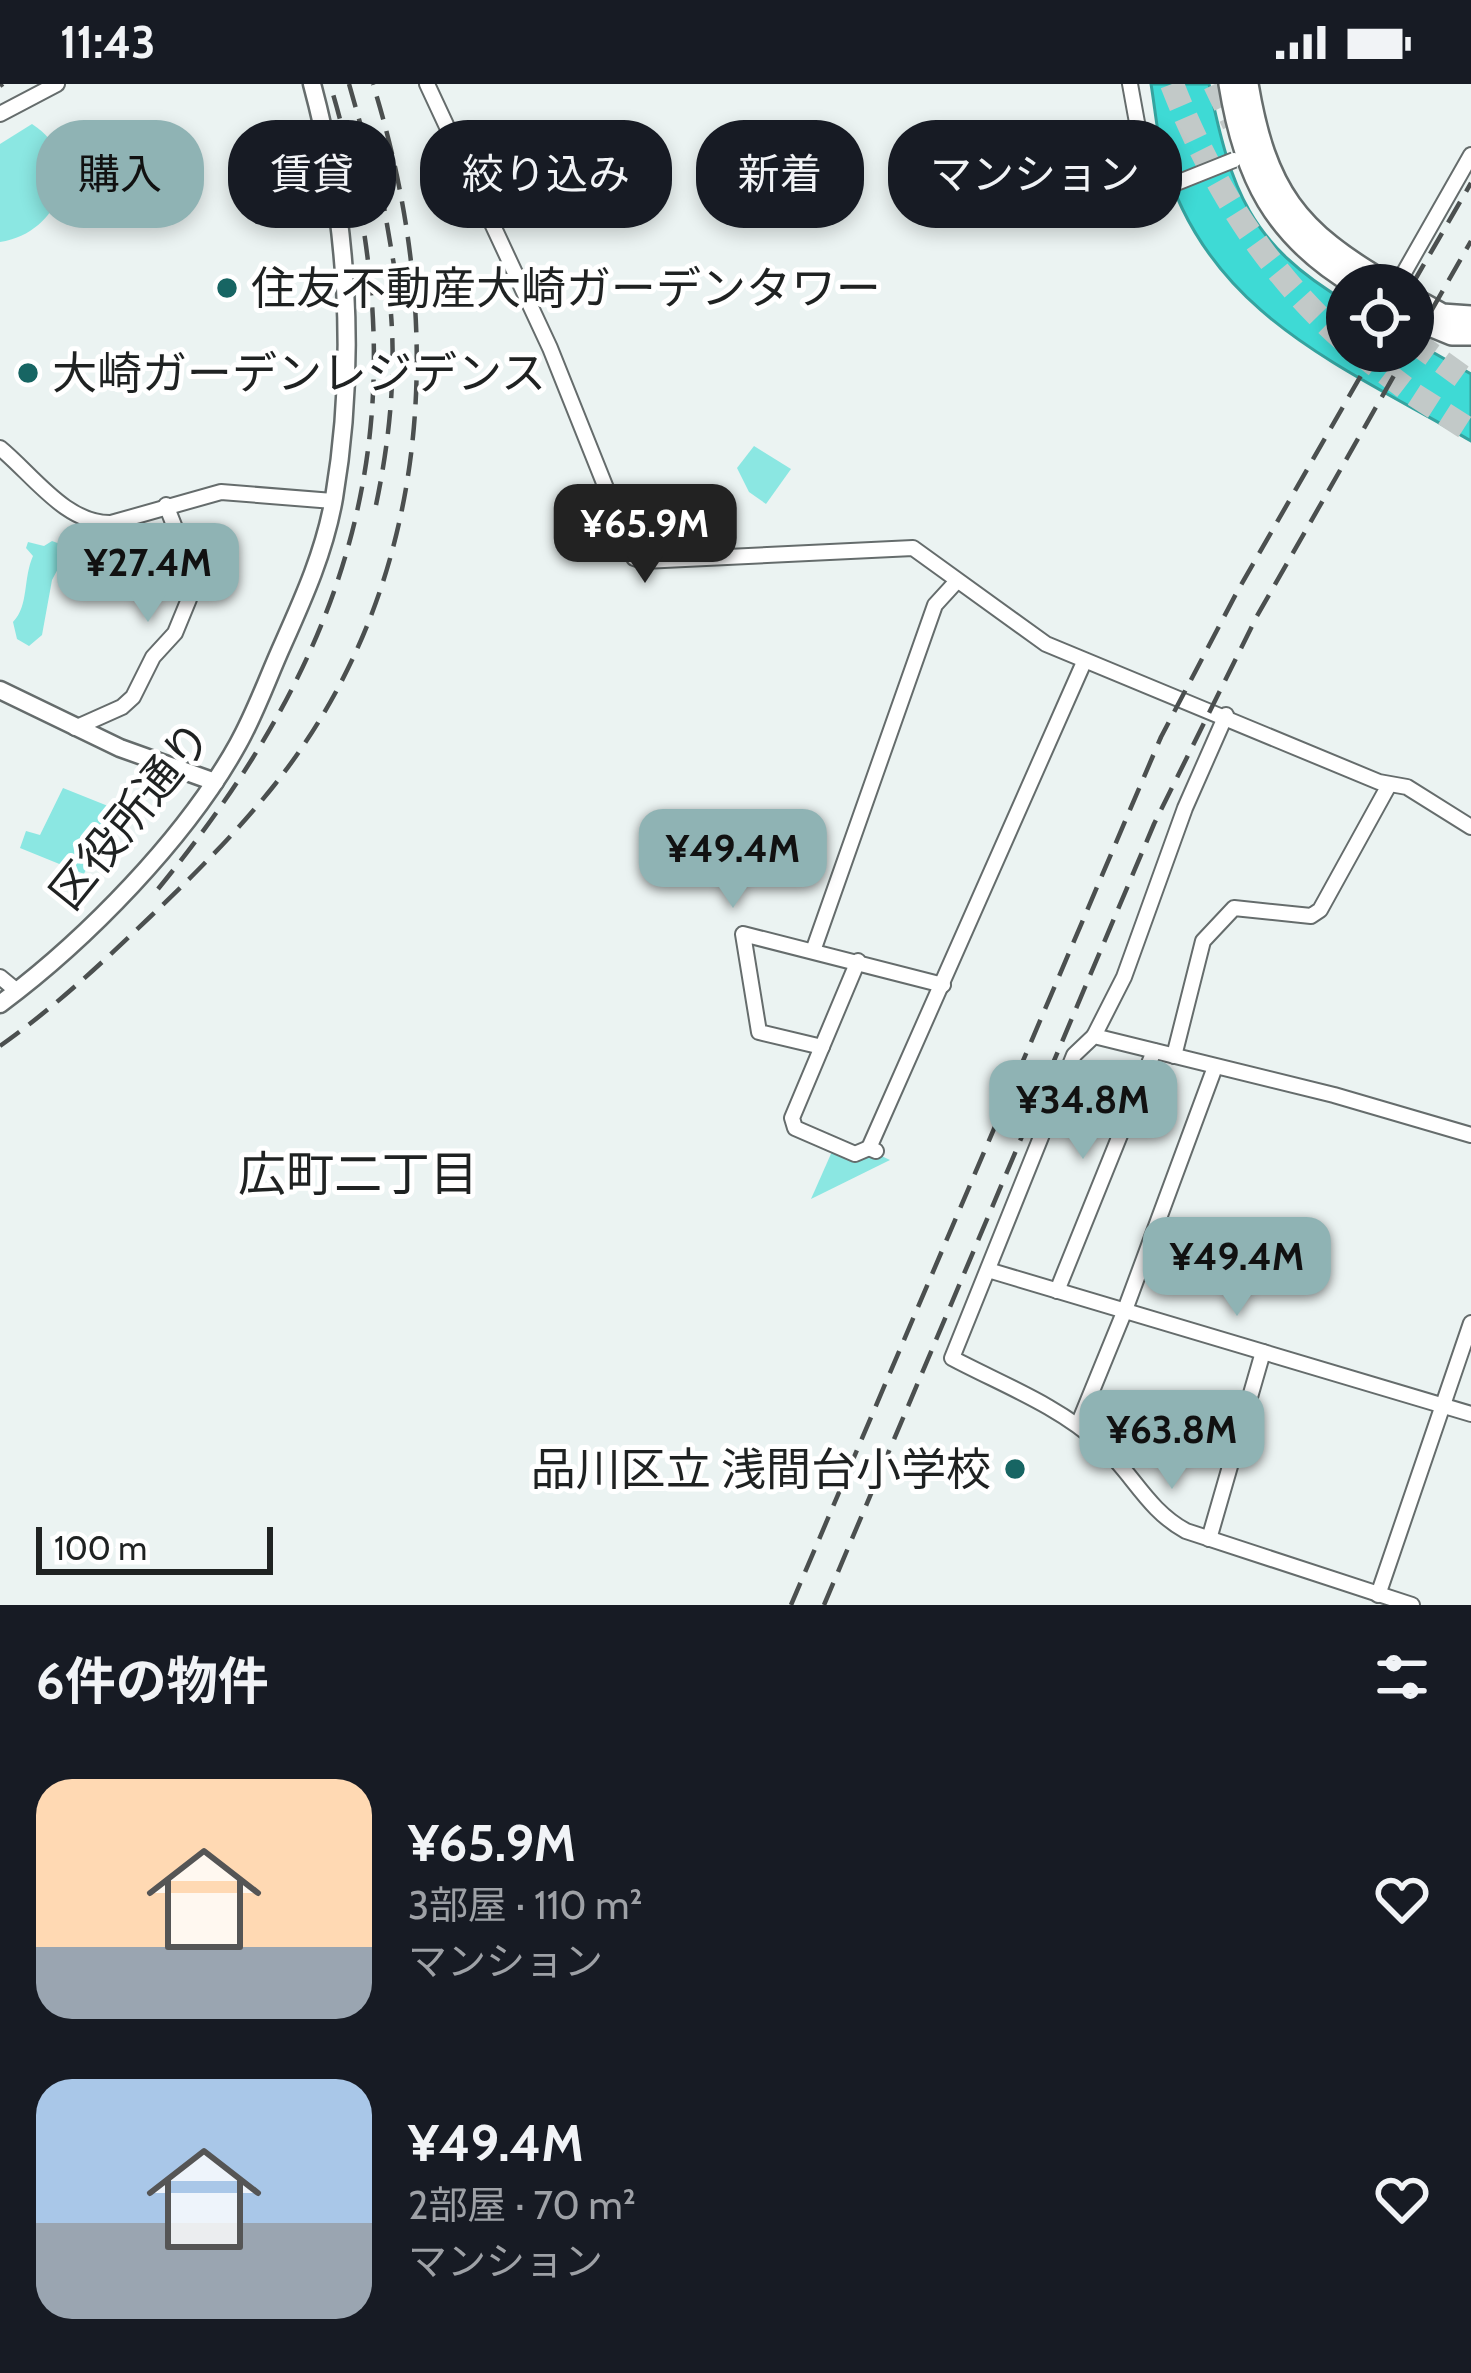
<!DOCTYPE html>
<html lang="ja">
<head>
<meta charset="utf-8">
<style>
	:root { --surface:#171b24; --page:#242831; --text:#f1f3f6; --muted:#9ea1a6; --accent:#8fb3b4 }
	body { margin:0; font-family:Cabin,"Noto Sans JP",sans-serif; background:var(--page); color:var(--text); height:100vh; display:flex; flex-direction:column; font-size:45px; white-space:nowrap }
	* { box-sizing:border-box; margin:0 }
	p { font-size:39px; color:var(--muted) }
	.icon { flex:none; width:66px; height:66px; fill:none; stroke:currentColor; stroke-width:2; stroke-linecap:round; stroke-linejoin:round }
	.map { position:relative; height:1521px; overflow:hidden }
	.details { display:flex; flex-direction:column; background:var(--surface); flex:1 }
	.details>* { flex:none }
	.guide { position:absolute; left:36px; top:36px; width:1401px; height:108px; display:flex; gap:24px }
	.fabs { position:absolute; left:1326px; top:180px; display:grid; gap:24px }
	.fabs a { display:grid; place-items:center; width:108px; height:108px; border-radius:50%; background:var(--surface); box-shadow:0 6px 18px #0003; font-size:60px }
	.scale { position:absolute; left:36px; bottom:30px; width:237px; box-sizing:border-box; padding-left:12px; border:6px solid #1f2222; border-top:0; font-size:33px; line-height:42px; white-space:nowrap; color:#1f2222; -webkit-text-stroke:9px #fff; paint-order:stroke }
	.price { position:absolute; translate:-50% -102px; padding:0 27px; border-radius:24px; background:var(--accent); color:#111; font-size:39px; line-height:78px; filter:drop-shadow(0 3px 6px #0008) }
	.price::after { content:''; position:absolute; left:50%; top:72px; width:36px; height:27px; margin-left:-18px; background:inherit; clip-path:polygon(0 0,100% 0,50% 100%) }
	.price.current { background:#222; color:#fff }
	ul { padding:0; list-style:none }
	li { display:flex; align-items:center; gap:36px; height:300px; padding:0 36px }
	li span { display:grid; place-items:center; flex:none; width:336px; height:240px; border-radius:36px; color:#555 }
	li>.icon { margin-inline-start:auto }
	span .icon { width:144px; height:144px; fill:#fffc; stroke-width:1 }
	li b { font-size:51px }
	h2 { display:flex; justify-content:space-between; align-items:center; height:144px; padding:0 36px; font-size:51px }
	.chip { padding:0 42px; border-radius:48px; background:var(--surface); box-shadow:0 6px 18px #0003; font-size:42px; line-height:108px }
	.chip.current { background:var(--accent); color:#111 }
	.status { display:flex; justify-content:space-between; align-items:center; height:84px; padding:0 60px; background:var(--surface); direction:ltr }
	.status svg { height:33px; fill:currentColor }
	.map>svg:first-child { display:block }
</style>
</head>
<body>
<div class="status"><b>11:43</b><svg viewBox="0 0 49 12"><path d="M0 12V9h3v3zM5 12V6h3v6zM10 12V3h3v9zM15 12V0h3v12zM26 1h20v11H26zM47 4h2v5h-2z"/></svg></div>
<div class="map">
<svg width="1471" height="1521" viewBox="0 0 1471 1521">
	<rect width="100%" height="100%" fill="#ebf3f2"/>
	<!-- green -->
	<g fill="#8be7e2">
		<path d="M 32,40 C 87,75 61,149 0,158 L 0,60 Z"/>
		<path d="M 754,362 L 791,385 L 766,420 L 749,408 L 737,384 Z"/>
		<path d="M 52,457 L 71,464 L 73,475 L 69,480 L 60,481 L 52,496 L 42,551 L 29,562 L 17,555 L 13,538 C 29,522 23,494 33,472 L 26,464 L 28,458 L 44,462 Z"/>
		<path d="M 63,704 L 113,724 L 84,790 L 20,764 L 26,747 L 40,751 Z"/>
		<path d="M 834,1063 L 869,1066 L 890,1076 L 811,1115 Z"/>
	</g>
	<!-- water -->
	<path fill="#3edad5" stroke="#35a39f" stroke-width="3" d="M 1151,0 L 1209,0 C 1231,106 1249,160 1347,218 L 1347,267 L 1413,267 L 1413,257 L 1471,290 L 1471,357 C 1343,282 1206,230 1163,73 C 1157,49 1155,24 1151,0 Z"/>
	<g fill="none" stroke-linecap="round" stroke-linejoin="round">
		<!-- motorway-tunnel -->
		<g stroke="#c2c9c8" stroke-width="24" stroke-dasharray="24 12" stroke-linecap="butt">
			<path d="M 1172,0 C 1210,98 1267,189 1347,259"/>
			<path d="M 1215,0 L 1234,40"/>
			<path d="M 1413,257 L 1471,299"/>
			<path d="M 1357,267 L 1413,310 L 1471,347"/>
		</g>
		<defs>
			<g id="minor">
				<path d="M 427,0 L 550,264 L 634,474 L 643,477 L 913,464 L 1046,560 L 1379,698 L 1407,703 L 1471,743"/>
				<path d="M 1130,0 L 1144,77 L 1155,107 L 1164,104"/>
				<path d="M 0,30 L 57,0"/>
				<path d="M 1397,201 L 1471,71"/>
				<path d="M 0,364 C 33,391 66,440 111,439 L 221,408 L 333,417"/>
				<path d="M 75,644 L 122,623 L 133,613 L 153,573 L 175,549 L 189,515 L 192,487 L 166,421"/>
				<path d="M 813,867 L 935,521 L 956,498"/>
				<path d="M 858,877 L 792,1034 L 795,1044 L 855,1070 L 869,1064"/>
				<path d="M 0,893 L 17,907"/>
				<path d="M 1094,952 L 1124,893 L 1185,724 L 1226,631"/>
				<path d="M 822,963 L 759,948 L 743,850 L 943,901"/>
				<path d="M 1174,972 L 1203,857 L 1234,824 L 1311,832 L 1320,826 L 1389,701"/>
				<path d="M 876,1067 L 869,1064 L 1084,578"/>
				<path d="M 988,1186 L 1471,1330"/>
				<path d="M 1057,1207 L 1154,967"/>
				<path d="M 1078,1341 L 1125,1226 L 1215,983"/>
				<path d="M 1209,1455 L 1263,1268"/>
				<path d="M 1378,1511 L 1471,1239"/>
				<path d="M 1412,1521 L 1186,1447 C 1147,1426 1132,1388 1100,1360 C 1059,1322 1001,1300 952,1274 L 1074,971 L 1094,952 L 1334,1011 L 1471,1051"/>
			</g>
			<g id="tertiary">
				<path d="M 0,606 L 120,664 L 215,698"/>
				<path d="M 0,920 C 86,856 186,754 238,660 C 256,628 268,593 283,560 C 304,513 325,466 334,414 C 357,278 348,133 312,0"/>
			</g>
			<g id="primary">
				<path d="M 1230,0 C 1245,92 1274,152 1357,201"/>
				<path d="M 1247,0 C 1265,107 1296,148 1389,201"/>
				<path d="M 1413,215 L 1442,231 L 1471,233"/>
				<path d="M 1413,234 L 1452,250 L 1471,250"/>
			</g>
		</defs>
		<!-- minor casing -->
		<use href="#minor" stroke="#656c6c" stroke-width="18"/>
		<!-- tertiary casing -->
		<use href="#tertiary" stroke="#656c6c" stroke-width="21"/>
		<!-- primary casing -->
		<use href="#primary" stroke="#656c6c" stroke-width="26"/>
		<!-- minor -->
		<use href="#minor" stroke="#fff" stroke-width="14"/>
		<!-- tertiary -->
		<use href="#tertiary" stroke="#fff" stroke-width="16"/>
		<!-- primary -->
		<use href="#primary" stroke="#fff" stroke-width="21"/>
		<!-- rail -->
		<g stroke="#4b4f4f" stroke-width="4.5" stroke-dasharray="24 12" stroke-linecap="butt">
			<path d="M 349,0 L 384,123 L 401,222"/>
			<path d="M 0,2 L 3,0"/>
			<path d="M 1412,201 L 1471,99"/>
			<path d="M 1413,259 L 1471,157"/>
			<path d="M 376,421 C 389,359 396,294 391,230"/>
			<path d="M 158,805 C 365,552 425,317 330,0"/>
			<path d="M 0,962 C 55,923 103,878 151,832 C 195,790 238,747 276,699 C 435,496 447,239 373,0"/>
			<path d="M 791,1521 L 1161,653 L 1237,508 L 1375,267"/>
			<path d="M 824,1521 L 1154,740 L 1257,532 L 1408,267"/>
		</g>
		<defs>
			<path id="minor-bridge" d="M 1164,104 L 1234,76"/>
		</defs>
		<!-- minor-bridge casing -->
		<use href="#minor-bridge" stroke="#656c6c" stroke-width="18" stroke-linecap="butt"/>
		<!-- minor-bridge -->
		<use href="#minor-bridge" stroke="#fff" stroke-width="14"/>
	</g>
	<!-- markers -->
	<g fill="#176563" stroke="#fff" stroke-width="4.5">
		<circle cx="227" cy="204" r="12"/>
		<circle cx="28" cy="289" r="12"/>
		<circle cx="1015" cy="1385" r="12"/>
	</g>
	<g text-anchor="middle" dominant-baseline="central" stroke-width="10" stroke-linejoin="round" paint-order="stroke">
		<!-- poi labels -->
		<g font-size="45" fill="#1f2222" stroke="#fff" text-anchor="start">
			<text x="251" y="204">住友不動産大崎ガーデンタワー</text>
			<text x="52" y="289">大崎ガーデンレジデンス</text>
			<text x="991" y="1385" text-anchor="end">品川区立 浅間台小学校</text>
		</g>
		<!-- street labels -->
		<g font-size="45" fill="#1f2222" stroke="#fff">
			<text transform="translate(130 731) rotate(-51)">区役所通り</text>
		</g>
		<!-- neighbourhood labels -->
		<g font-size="48" fill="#1f2222" stroke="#fff">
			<text x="358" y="1090">広町二丁目</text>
		</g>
	</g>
</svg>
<div class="fabs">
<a><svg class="icon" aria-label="locate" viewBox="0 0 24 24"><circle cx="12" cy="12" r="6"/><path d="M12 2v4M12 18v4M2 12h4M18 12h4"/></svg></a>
</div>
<div class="scale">100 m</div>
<b class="price current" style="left:645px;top:502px">¥65.9M</b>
<b class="price" style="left:148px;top:541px">¥27.4M</b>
<b class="price" style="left:733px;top:827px">¥49.4M</b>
<b class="price" style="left:1083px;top:1078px">¥34.8M</b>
<b class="price" style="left:1237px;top:1235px">¥49.4M</b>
<b class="price" style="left:1172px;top:1408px">¥63.8M</b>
<div class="guide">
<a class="chip current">購入</a>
<a class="chip">賃貸</a>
<a class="chip">絞り込み</a>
<a class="chip">新着</a>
<a class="chip">マンション</a>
</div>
</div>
<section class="details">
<h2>6件の物件<svg class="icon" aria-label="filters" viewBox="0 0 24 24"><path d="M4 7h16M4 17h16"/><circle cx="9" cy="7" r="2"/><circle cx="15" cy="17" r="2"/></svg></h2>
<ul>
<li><span style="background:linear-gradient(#ffd9b3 70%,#9aa5b1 0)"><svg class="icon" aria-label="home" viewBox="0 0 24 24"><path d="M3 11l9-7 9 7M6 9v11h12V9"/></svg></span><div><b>¥65.9M</b><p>3部屋 · 110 m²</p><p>マンション</p></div><svg class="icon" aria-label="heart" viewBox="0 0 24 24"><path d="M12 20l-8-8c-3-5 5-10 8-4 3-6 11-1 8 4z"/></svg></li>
<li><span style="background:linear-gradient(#a9c7e8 60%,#9aa5b1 0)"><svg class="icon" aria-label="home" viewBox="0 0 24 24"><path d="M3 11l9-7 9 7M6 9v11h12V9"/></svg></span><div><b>¥49.4M</b><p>2部屋 · 70 m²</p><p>マンション</p></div><svg class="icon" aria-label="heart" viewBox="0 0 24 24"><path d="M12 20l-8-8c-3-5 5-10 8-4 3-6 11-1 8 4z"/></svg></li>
</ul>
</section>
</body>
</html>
